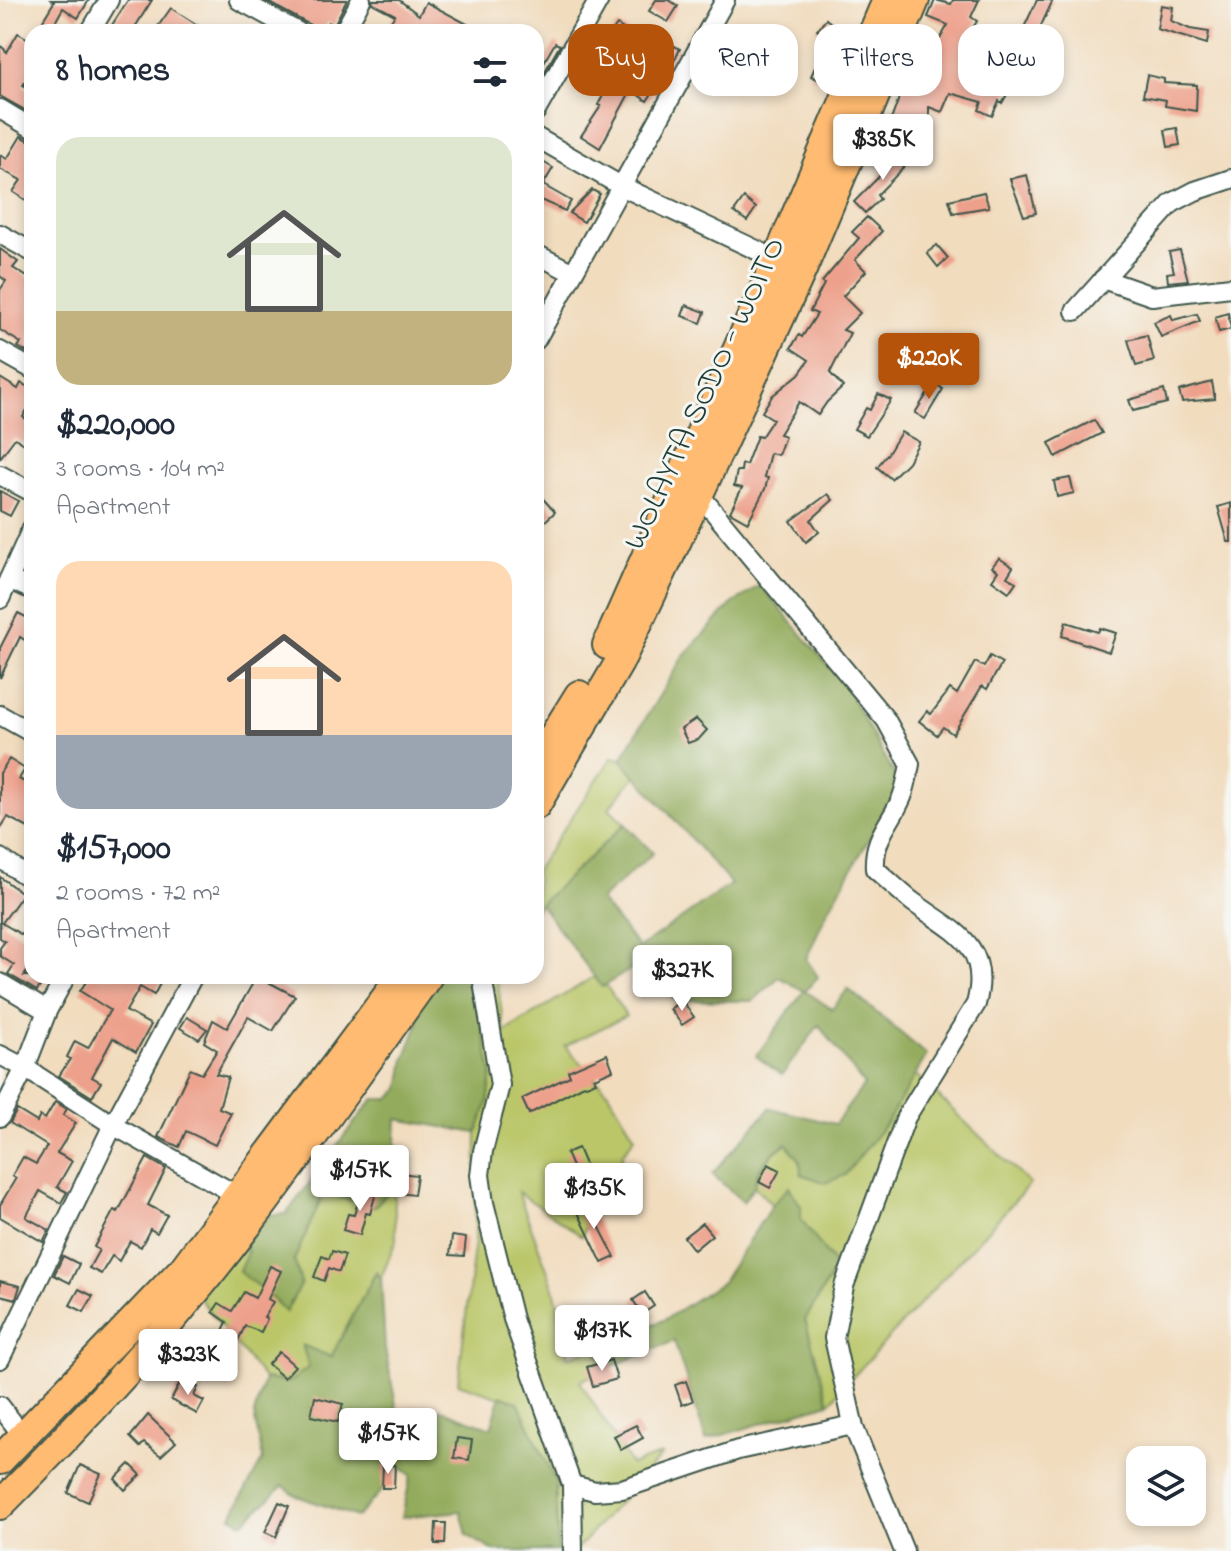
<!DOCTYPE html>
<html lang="en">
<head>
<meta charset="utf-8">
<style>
	:root { --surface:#fff; --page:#f2f2f3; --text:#1f2937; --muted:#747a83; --accent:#b45309 }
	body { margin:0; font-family:"Indie Flower",sans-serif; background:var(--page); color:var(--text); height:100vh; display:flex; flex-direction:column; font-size:30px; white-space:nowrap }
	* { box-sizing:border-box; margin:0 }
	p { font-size:26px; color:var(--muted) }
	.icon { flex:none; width:44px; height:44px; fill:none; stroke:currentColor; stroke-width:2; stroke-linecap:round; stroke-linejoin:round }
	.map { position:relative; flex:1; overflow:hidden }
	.panel { position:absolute; left:24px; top:24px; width:520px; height:960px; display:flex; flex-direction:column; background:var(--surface); border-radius:24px; box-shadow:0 4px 12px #0003 }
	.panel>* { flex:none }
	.top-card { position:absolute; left:568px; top:24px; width:542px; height:72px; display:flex; gap:16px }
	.buttons { position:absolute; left:1126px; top:1446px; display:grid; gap:16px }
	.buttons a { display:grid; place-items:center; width:80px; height:80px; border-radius:16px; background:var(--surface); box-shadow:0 4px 12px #0003; font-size:40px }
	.price { position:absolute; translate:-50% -68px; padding:0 18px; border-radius:8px; background:#fff; color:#222; font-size:26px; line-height:52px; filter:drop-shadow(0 2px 4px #0008) }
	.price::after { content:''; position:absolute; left:50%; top:48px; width:24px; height:18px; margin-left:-12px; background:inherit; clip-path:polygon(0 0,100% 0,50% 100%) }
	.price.on { background:var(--accent); color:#fff }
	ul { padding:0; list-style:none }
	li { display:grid; align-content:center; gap:16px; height:424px; padding:0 32px }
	li span { display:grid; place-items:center; height:248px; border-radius:24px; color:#555 }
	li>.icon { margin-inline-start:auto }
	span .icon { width:144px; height:144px; fill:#fffc; stroke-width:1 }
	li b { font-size:34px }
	h2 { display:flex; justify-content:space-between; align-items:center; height:96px; padding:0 32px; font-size:34px }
	.pill { padding:0 28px; border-radius:24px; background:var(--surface); box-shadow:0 4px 12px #0003; font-size:28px; line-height:72px }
	.pill.on { background:var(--accent); color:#fff }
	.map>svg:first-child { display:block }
</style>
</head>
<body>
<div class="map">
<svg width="1231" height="1551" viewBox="0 0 1231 1551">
	<rect width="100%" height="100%" fill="#f6f6f2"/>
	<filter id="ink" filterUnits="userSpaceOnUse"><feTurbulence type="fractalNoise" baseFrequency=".0125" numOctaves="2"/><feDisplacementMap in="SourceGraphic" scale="16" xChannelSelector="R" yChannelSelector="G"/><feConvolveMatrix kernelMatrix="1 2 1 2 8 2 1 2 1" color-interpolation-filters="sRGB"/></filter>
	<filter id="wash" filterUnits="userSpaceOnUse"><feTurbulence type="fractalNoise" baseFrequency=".006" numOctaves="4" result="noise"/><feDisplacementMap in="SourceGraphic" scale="32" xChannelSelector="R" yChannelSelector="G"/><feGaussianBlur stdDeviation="1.8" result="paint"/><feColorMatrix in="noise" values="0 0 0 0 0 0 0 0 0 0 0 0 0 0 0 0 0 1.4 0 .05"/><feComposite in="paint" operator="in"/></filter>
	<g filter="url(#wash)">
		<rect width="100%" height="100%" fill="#f1dcbe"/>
		<!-- green -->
		<g fill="#bac668" stroke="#6c824e" stroke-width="2">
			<path d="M 612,757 L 621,759 L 635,777 L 609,808 L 625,824 L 540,904 L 536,910 L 536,870 Z"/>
			<path d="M 472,976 L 497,976 L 504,1032 L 595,976 L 602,987 L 606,985 L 626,1016 L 565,1046 L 608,1092 L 635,1137 L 622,1155 L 624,1182 L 599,1197 L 582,1236 L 518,1192 L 554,1288 L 569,1357 L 595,1347 L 605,1369 L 580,1381 L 631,1465 L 663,1454 L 575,1551 L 558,1551 L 555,1481 L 518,1403 L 458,1383 L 475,1240 L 477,1133 L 488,1103 L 492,1074 Z"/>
			<path d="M 915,1074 L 1030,1184 L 829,1403 L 805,1320 L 836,1267 L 801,1219 L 790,1187 L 772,1205 L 754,1186 C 759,1166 770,1155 787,1143 L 800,1160 L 845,1175 L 887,1122 Z"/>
			<path d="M 394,1186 L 396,1241 L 381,1278 L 376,1272 L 331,1357 L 303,1346 L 310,1367 L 289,1382 L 264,1379 L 182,1277 L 233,1219 L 263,1293 L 274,1299 L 286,1311 L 301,1283 L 294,1260 L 324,1192 L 374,1207 Z"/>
		</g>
		<!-- forest -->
		<g fill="#93ab5c" stroke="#597448" stroke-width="2">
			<path d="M 760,585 L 845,685 L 900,785 L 827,912 L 806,959 L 818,977 L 805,991 L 832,1009 L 848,989 L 927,1055 L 887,1122 L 845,1175 L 826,1183 L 801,1174 L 800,1160 L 786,1143 L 774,1152 L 758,1171 L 754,1186 L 743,1202 L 712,1174 L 770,1108 L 835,1124 L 864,1085 L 819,1025 L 782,1075 L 756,1056 L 804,991 L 779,977 L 753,1001 L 675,1000 L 643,962 L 602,987 L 540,904 L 625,824 L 653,853 L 600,900 L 639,948 L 731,884 L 621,759 L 684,655 L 731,605 Z"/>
			<path d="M 410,976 L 472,976 L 492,1073 L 488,1103 L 477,1133 L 397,1119 L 394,1186 L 374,1207 L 324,1193 L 294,1260 L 301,1283 L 286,1312 C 272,1297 255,1285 239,1271 L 248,1251 L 233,1219 L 286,1214 C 316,1176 342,1135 374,1099 L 388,1099 L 400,1089 L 405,1059 L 418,1024 L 410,1008 Z"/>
			<path d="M 789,1187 L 801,1206 L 801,1219 L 836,1267 L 805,1320 L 829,1403 L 706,1440 L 674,1341 L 605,1369 L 595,1347 L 664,1320 L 722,1282 L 772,1205 Z"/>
			<path d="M 376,1272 L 381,1278 L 385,1349 L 403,1440 L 427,1449 L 440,1409 L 491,1428 L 501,1395 L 518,1402 L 555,1481 L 558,1551 L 494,1551 L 467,1535 L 461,1511 L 402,1517 L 411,1475 L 385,1457 L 387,1485 L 357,1517 L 297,1496 L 283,1486 L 243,1523 L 231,1517 L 263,1459 L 254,1415 L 264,1379 L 289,1382 L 309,1367 L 302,1345 L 331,1357 Z"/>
		</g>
		<g id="blocks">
			<!-- building -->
			<g fill="#eda08b">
				<path d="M 51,0 L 89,0 L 78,18 L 63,8 L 53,26 L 43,20 L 54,2 Z"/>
				<path d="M 128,0 L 152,0 L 132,32 L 122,32 L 112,25 Z"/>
				<path d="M 264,0 L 347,0 L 334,25 L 328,22 L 323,32 Z"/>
				<path d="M 373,0 L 399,0 L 419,15 L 426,2 L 482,32 L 384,32 L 395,15 L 372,3 Z"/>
				<path d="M 656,0 L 669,0 L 678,6 L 668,22 L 649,11 Z"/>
				<path d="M 935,0 L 951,4 L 953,0 L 979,0 L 971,17 L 977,21 L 968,37 L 989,56 L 996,46 L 1010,57 L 1037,0 L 1053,0 L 1017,77 L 1002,103 L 999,101 L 992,116 L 979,110 L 982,102 L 950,93 L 942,112 L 929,107 L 929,125 L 906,126 L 923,145 L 895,134 L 899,124 L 891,120 L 916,52 L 924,55 L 928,41 L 937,44 L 948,25 L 928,17 Z"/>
				<path d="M 1161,5 L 1173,7 L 1171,21 L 1190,29 L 1209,32 L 1207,44 L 1157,29 Z"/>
				<path d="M 171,8 L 208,32 L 154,32 Z"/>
				<path d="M 826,19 L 839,29 L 830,40 L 817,30 Z"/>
				<path d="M 617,25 L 635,36 L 621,56 L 646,70 L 662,40 L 680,49 L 658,94 L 653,92 L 647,101 L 631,90 L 600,148 L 581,136 L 601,106 L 598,105 L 614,75 L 615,72 L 597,59 L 613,36 L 610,35 Z"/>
				<path d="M 18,33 L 32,41 L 32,70 L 23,85 L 32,91 L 32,114 L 0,96 L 0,45 L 7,52 Z"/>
				<path d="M 555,43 L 560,45 L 536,87 L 536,76 Z"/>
				<path d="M 816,65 L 834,75 L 829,85 L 811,76 Z"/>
				<path d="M 1147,75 L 1164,79 L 1164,83 L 1197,85 L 1196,111 L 1165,106 L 1166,100 L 1143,96 Z"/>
				<path d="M 1177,128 L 1180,145 L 1168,147 L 1165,130 Z"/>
				<path d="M 21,136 L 32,142 L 32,204 L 13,192 L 21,180 L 0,169 L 0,155 L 7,159 Z"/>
				<path d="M 907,148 L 914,157 L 877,195 L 880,199 L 865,213 L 854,202 Z"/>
				<path d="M 536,158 L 553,168 L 543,185 L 571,201 L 565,211 L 536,198 Z"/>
				<path d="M 1027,175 L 1036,213 L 1024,216 L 1010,179 Z"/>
				<path d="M 592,190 L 600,194 L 584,222 L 569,213 Z"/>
				<path d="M 984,192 L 989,207 L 953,213 L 949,200 Z"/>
				<path d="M 744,198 L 756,208 L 747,221 L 734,212 Z"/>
				<path d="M 867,217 L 882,231 L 855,260 L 866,271 L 843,296 L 860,313 L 843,330 L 850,333 L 830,373 L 843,387 L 827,402 L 818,415 L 799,402 L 779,434 L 785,436 L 778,455 L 770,453 L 764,477 L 768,478 L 765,489 L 748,522 L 730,512 L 742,488 L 734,486 L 737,471 L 741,471 L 742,464 L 746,465 L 757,436 L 761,437 L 773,419 L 762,412 L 772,396 L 799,374 L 809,360 L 791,348 L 799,335 L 802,337 L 817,314 L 810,311 L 824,284 L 822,282 L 859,238 L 852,232 Z"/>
				<path d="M 937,245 L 948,258 L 938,267 L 927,253 Z"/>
				<path d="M 0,249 L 18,262 L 13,268 L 32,280 L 30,354 L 18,347 L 21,343 L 0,330 L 0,290 L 6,281 L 0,276 Z"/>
				<path d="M 1180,250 L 1188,280 L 1168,282 L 1167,273 L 1174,272 L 1169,252 Z"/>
				<path d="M 686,305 L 705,312 L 701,323 L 682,316 Z"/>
				<path d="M 1228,313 L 1231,329 L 1219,332 L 1215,317 Z"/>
				<path d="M 1197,314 L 1200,321 L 1161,337 L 1154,322 L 1171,315 L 1173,320 Z"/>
				<path d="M 1147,335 L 1154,361 L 1136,366 L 1128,340 Z"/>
				<path d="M 0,378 L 18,389 L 21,383 L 32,389 L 32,401 L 23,417 L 32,423 L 32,449 L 15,438 L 0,458 Z"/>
				<path d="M 1212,382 L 1215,399 L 1182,402 L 1179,391 Z"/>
				<path d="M 934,383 L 943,389 L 925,419 L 915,413 Z"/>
				<path d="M 1164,390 L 1167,403 L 1133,411 L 1129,400 Z"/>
				<path d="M 878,394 L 891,400 L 867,436 L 854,429 L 866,408 L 870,410 Z"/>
				<path d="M 1094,420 L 1102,433 L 1056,457 L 1049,443 Z"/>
				<path d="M 901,432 L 919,442 L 908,462 L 891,479 L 877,467 L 889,452 Z"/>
				<path d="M 1070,478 L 1074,493 L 1057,497 L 1054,481 Z"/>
				<path d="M 0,491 L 18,501 L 10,516 L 0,511 Z"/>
				<path d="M 536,491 L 555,512 L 542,524 L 536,517 Z"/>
				<path d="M 828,494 L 833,500 L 811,520 L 819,532 L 806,542 L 791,521 Z"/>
				<path d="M 1231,503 L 1231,542 L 1228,542 L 1218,507 Z"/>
				<path d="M 999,558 L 1013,567 L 1007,577 L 1016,582 L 1009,592 L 992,580 L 998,571 L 992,567 Z"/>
				<path d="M 18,613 L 32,620 L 32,635 L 28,642 L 20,637 L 0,678 L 0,648 Z"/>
				<path d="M 1066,622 L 1098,632 L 1100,628 L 1116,633 L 1109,652 L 1062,636 Z"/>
				<path d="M 990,656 L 1002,663 L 987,689 L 982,686 L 953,734 L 943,727 L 937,735 L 919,721 L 927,711 L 931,714 L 950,689 L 957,694 L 975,662 L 984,667 Z"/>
				<path d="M 696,719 L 707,730 L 699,739 L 688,743 L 681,729 Z"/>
				<path d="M 9,759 L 25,769 L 19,779 L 32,786 L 32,830 L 8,817 L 0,829 L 0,773 Z"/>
				<path d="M 0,877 L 23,894 L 2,923 L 22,935 L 32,919 L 32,953 L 27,962 L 31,965 L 24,976 L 47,976 L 37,991 L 8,974 L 14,965 L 0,956 L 0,948 L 5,941 L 0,938 Z"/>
				<path d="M 90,976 L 164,976 L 154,995 L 140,987 L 126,1011 L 151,1025 L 136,1052 L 113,1038 L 92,1077 L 101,1082 L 92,1097 L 59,1076 L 70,1059 L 67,1057 L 75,1041 L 88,1048 L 110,1010 L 80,991 Z"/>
				<path d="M 257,976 L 295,996 L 273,1031 L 248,1017 L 216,1074 L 228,1077 L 219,1108 L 231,1113 L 215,1145 L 186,1131 L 179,1147 L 158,1137 L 190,1069 L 202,1074 L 217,1050 L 204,1042 L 213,1020 L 227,1028 Z"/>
				<path d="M 682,1000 L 694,1017 L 682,1025 L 670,1009 Z"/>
				<path d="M 187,1017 L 207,1029 L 199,1039 L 180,1028 Z"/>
				<path d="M 607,1054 L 613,1070 L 594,1078 L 596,1082 L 582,1086 L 529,1114 L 522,1099 L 570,1076 L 568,1071 Z"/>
				<path d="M 55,1102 L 67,1109 L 63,1115 L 76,1123 L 57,1153 L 72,1161 L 57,1187 L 67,1192 L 61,1203 L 40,1191 L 26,1217 L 49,1230 L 43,1242 L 0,1217 L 0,1205 L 16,1178 L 12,1176 L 23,1157 L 36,1164 L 47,1146 L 10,1123 L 17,1110 L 37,1122 L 40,1116 L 45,1119 Z"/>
				<path d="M 578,1148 L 587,1169 L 575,1174 L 566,1153 Z"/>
				<path d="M 147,1158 L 166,1169 L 148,1205 L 167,1215 L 157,1233 L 150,1229 L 141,1247 L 130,1241 L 119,1261 L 112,1256 L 101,1274 L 89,1268 L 99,1250 L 94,1247 L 114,1210 L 118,1212 Z"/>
				<path d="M 768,1164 L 780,1170 L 770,1188 L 759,1182 Z"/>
				<path d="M 400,1173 L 417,1175 L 414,1195 L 398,1193 Z"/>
				<path d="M 362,1189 L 376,1193 L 370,1214 L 366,1213 L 360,1235 L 343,1230 L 348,1214 L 354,1215 Z"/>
				<path d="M 584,1197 L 615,1257 L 602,1263 L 573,1202 Z"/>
				<path d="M 702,1223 L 712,1235 L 694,1250 L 684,1237 Z"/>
				<path d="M 452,1236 L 466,1238 L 464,1256 L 450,1255 Z"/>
				<path d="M 332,1251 L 345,1255 L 339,1272 L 329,1268 L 324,1281 L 314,1277 L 322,1256 L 329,1259 Z"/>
				<path d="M 63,1256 L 79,1264 L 70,1283 L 54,1275 Z"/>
				<path d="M 270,1266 L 281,1271 L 268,1299 L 273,1302 L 264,1317 L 267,1319 L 261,1332 L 245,1326 L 235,1347 L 219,1339 L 227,1322 L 213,1312 L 219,1303 L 232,1311 L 244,1292 L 255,1298 Z"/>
				<path d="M 0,1281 L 20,1286 L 16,1299 L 0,1295 Z"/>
				<path d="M 79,1289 L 93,1296 L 84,1312 L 70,1305 Z"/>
				<path d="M 645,1292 L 654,1306 L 642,1314 L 633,1300 Z"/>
				<path d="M 195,1338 L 209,1344 L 200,1364 L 186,1359 Z"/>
				<path d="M 279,1352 L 295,1366 L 284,1378 L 268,1364 Z"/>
				<path d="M 611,1360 L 617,1379 L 593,1386 L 587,1367 Z"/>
				<path d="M 182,1379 L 198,1387 L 194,1396 L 204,1401 L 197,1414 L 171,1400 Z"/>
				<path d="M 686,1381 L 693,1401 L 682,1405 L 675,1385 Z"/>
				<path d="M 315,1397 L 343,1404 L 338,1422 L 311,1416 Z"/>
				<path d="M 148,1415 L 176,1442 L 161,1456 L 144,1443 L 140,1447 L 130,1437 Z"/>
				<path d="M 636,1425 L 643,1438 L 621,1450 L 614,1436 Z"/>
				<path d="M 457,1438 L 472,1440 L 469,1460 L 454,1458 Z"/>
				<path d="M 130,1464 L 141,1475 L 125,1490 L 115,1479 Z"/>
				<path d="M 80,1465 L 101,1474 L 88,1502 L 68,1493 Z"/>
				<path d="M 383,1465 L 395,1465 L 394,1488 L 382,1488 Z"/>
				<path d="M 279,1502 L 289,1506 L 276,1537 L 265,1532 Z"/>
				<path d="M 436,1523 L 446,1523 L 445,1544 L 435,1544 Z"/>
			</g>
		</g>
	</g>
	<g filter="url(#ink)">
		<use href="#blocks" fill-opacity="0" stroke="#3e5549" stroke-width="2"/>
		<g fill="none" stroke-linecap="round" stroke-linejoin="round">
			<defs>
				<g id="minor">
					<path d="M 239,0 L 298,32"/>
					<path d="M 344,31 L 361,0"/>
					<path d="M 90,32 L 109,0"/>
					<path d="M 0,109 L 32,128"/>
					<path d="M 536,111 L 599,0"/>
					<path d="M 536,137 L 621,186 L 784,263"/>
					<path d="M 0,234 L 32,252"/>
					<path d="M 536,254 L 573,273"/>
					<path d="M 1103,279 L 1152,296 L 1231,287"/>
					<path d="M 1075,311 L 1172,203 L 1195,191 L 1231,179"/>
					<path d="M 536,340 L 725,0"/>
					<path d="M 0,351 L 32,369"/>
					<path d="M 0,475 L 32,492"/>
					<path d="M 699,494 L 886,720 L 910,764 C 908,774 906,787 902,797 C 891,824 873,836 875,869 C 888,880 900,892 913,902 C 952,931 992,944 976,1004 L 906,1117 L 844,1286 L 834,1338 L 854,1428 L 904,1551"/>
					<path d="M 9,579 L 32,590"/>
					<path d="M 0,599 L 32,528"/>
					<path d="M 0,715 L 32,733"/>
					<path d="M 0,858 L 32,880"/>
					<path d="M 482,976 L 500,1085 L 483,1151 L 480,1175 L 484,1203 L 513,1319 L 572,1485 L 573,1551"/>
					<path d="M 0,983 L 47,1011 L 25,1068 L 113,1125 L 193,976"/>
					<path d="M 47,1011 L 66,976"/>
					<path d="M 0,1055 L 25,1068 L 0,1117"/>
					<path d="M 0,1359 L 113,1125 L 247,1201"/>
					<path d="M 0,1406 L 23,1436"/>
					<path d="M 572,1485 L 595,1491 L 622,1489 L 738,1450 L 853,1425"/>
				</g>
				<g id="highway">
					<path d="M 607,645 L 777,260 L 887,0"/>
					<path d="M 536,764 L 579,695"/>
					<path d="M 536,805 L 619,663 L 699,494 L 802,270 L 915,0"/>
					<path d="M 0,1460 L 184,1268 L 402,976"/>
					<path d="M 0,1505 C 90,1415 177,1320 253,1218 C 313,1138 370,1057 428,976"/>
				</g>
			</defs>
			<!-- minor casing -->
			<use href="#minor" stroke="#3e5549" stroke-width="22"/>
			<!-- highway casing -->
			<use href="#highway" stroke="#3e5549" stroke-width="32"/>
			<!-- minor -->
			<use href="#minor" stroke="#fff" stroke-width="18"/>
			<!-- highway -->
			<use href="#highway" stroke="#ffbb71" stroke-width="28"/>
		</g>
	</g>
	<g text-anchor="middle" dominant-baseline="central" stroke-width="6" stroke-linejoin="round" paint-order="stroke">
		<!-- street labels -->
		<g font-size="32" fill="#1f3d34" stroke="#f6f6f2">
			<text transform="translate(706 394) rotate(-65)">WOLAYTA SODO - WOITO</text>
		</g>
	</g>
</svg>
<div class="buttons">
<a><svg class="icon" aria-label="layers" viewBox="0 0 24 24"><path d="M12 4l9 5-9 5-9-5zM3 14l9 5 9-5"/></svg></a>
</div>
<b class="price" style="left:883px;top:182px">$385K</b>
<b class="price on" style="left:929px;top:401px">$220K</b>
<b class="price" style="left:682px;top:1013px">$327K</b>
<b class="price" style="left:360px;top:1213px">$157K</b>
<b class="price" style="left:594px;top:1231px">$135K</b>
<b class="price" style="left:602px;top:1373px">$137K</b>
<b class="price" style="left:188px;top:1397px">$323K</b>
<b class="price" style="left:388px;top:1476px">$157K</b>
<div class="top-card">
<a class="pill on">Buy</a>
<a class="pill">Rent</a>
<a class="pill">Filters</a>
<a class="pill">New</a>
</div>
<section class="panel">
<h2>8 homes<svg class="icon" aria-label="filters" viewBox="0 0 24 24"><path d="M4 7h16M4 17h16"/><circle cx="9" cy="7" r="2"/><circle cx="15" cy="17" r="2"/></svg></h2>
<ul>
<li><span style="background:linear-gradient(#dfe7d0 70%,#c2b280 0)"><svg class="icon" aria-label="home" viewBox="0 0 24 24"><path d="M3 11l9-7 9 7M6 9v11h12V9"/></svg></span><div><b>$220,000</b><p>3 rooms · 104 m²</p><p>Apartment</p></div></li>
<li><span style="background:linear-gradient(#ffd9b3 70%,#9aa5b1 0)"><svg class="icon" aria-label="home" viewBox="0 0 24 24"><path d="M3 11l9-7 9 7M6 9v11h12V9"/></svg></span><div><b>$157,000</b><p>2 rooms · 72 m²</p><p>Apartment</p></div></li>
</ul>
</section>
</div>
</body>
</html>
